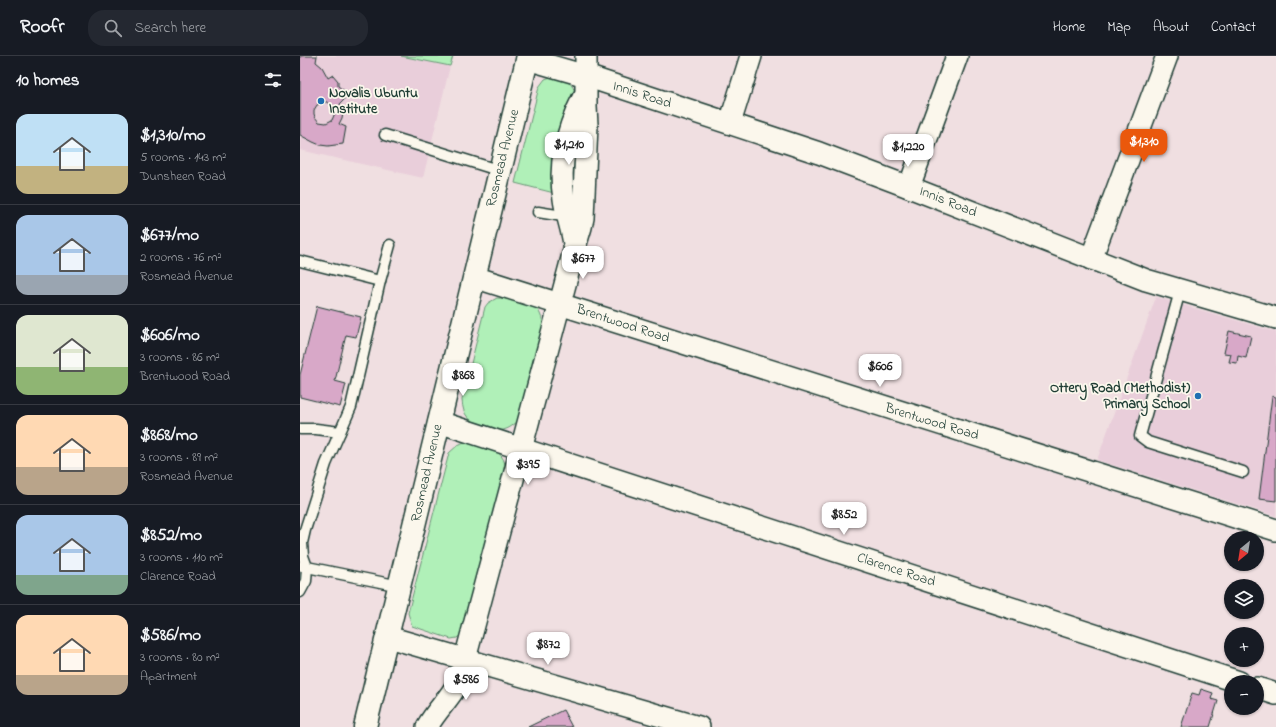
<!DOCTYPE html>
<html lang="en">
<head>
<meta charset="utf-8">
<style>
	:root { --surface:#171b24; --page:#242831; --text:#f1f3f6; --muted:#9ea1a6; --line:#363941; --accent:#ea580c }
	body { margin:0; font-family:"Indie Flower",sans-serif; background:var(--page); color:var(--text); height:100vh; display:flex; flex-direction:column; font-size:15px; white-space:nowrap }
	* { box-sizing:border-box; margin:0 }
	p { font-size:13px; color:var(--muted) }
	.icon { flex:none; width:22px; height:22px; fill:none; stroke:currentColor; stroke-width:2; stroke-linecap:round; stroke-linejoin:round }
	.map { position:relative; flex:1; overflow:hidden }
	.drawer { display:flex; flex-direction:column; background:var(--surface); width:300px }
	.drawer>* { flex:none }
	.needle { width:26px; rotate:210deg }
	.buttons { position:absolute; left:924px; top:475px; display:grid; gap:8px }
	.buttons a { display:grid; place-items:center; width:40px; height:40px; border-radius:50%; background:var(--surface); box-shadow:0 1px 3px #0004; font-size:20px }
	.price { position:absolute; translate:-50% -34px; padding:0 9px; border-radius:8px; background:#fff; color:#222; font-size:13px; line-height:26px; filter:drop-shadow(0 1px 2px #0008) }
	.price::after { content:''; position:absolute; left:50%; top:24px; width:12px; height:9px; margin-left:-6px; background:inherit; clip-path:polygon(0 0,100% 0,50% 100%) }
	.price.selected { background:var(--accent); color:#fff }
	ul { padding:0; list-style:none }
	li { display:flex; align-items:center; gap:12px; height:100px; padding:0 16px }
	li+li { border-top:1px solid var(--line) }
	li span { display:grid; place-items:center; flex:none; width:112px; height:80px; border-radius:12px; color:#555 }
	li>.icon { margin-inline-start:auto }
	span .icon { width:48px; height:48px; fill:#fffc; stroke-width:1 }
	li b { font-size:17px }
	h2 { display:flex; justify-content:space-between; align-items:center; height:48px; padding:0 16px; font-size:17px }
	header { display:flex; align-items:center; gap:24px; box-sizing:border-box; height:56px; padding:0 20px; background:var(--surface); border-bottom:1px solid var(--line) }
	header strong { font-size:19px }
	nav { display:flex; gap:22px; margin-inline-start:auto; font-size:14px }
	.search { width:280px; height:36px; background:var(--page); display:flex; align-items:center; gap:10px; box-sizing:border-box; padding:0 14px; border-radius:16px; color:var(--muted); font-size:15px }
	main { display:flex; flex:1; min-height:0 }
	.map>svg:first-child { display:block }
</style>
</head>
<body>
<header>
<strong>Roofr</strong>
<div class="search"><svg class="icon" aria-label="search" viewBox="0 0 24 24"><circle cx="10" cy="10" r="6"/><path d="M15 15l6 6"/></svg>Search here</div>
<nav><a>Home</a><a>Map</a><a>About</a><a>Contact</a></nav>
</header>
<main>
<section class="drawer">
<h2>10 homes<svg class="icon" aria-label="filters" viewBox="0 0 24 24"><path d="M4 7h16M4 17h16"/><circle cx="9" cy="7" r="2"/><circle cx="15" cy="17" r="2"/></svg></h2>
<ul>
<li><span style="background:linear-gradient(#bfe0f5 65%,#c2b280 0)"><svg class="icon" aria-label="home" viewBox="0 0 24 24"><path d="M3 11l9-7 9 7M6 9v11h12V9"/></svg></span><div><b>$1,310/mo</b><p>5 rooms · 143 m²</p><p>Dunsheen Road</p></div></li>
<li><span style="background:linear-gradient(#a9c7e8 75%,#9aa5b1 0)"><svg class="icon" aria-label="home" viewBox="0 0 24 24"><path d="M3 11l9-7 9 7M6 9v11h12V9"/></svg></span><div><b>$677/mo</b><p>2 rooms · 76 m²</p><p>Rosmead Avenue</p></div></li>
<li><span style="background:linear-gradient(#dfe7d0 65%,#8fb573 0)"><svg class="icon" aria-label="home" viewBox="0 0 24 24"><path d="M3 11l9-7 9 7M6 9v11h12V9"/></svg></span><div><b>$606/mo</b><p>3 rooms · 86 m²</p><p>Brentwood Road</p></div></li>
<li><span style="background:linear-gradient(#ffd9b3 65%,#b9a48a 0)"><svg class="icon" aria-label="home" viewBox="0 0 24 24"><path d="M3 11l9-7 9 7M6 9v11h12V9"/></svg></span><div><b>$868/mo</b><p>3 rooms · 89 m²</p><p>Rosmead Avenue</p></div></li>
<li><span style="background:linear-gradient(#a9c7e8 75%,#7fa58c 0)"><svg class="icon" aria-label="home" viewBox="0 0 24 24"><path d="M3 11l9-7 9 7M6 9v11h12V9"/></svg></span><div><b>$852/mo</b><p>3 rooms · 110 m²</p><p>Clarence Road</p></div></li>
<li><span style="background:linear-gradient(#ffd9b3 75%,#b9a48a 0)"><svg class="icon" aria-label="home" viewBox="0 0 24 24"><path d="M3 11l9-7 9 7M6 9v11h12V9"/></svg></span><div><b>$586/mo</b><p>3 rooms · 80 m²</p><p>Apartment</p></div></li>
</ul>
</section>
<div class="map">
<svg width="976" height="671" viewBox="0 0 976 671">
	<rect width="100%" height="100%" fill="#f0dfe1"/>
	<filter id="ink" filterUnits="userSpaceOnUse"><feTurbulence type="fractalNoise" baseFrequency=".025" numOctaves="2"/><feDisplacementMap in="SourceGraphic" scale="8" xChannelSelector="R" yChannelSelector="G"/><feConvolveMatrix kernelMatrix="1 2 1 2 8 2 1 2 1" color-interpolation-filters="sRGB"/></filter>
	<g filter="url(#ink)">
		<!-- built -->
		<g fill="#e9ceda">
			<path d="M 0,0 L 101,0 L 150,10 L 123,122 L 0,94 Z"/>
			<path d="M 856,241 L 976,276 L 976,460 L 797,404 Z"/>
		</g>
		<!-- green -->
		<g fill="#b0f0b8" stroke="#689676">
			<path d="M 101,0 L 153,0 L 150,10 Z"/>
			<path d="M 253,20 C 266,24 273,25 276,41 L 258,138 L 215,127 L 239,31 L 245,23 Z"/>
			<path d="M 197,242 C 205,242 227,246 234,250 C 240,254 242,263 244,270 L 218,365 C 205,377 198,376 183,370 C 169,365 163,360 162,344 L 185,251 L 188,247 Z"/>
			<path d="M 168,384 C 187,391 202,391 206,412 L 161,579 L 157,582 L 151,583 L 112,570 L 108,557 L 149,397 L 158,389 Z"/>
		</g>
		<!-- building -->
		<g fill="#d8a8c8" stroke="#1f3d34" fill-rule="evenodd">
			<path d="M 0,0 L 17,0 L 16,6 L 22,11 L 28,22 L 33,19 L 38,25 L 38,30 L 46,36 L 44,44 L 40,48 L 43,56 L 42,62 L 39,68 L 46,71 L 43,88 L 28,90 L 20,89 L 13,86 L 0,79 ZM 23,46 L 27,46 L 33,50 L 35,57 L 32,64 L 26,67 L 19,66 L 15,61 L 14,58 L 14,54 L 17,49 Z"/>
			<path d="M 17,250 L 61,261 L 56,281 L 46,279 L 35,325 L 46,328 L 40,351 L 0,341 L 0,319 Z"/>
			<path d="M 929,275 L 951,280 L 946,302 L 938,300 L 937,307 L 929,306 L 931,298 L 924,297 Z"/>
			<path d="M 972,340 L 976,341 L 976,445 L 959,443 Z"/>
			<path d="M 901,633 L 913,637 L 911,643 L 918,645 L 910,671 L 881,671 L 892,637 L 899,639 Z"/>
			<path d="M 263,654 L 272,671 L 228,671 Z"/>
		</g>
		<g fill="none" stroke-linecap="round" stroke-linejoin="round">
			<defs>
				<g id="lane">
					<path d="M 85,79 L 201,115"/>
					<path d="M 238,156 L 269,161"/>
					<path d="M 0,205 L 80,225 L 51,351 L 26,408 L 5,474 L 2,487 L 3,500 L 7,511 L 100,530"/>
					<path d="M 80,225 L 90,189"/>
					<path d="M 880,235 L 840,380 L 848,386 L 943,416"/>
					<path d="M 0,373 L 16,373 L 40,376"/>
					<path d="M 0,536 L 6,525 L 7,511 L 2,510"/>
				</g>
				<g id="street">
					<path d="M 227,3 L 286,20 L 519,97 L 609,131 L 846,224 L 976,262"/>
					<path d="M 430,67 L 451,0"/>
					<path d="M 609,131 L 657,0"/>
					<path d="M 274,188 C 272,173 266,158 264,143 C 258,108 267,73 283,42"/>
					<path d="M 791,203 L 867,0"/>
					<path d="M 174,221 L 976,474"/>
					<path d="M 139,366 L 939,626"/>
					<path d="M 88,581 L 399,671"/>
					<path d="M 957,632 L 976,638"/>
					<path d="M 127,671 C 141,646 161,635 165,603 L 275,191 L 281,171 L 283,162 L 287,69 L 286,51 L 286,0"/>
				</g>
				<path id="secondary" d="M 65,671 L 228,0"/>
			</defs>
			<!-- lane casing -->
			<use href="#lane" stroke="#1f3d34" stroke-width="13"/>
			<!-- street casing -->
			<use href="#street" stroke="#1f3d34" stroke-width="24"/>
			<!-- secondary casing -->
			<use href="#secondary" stroke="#1f3d34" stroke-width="25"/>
			<!-- lane -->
			<use href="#lane" stroke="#fbf7ec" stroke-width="10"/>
			<!-- street -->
			<use href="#street" stroke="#fbf7ec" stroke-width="21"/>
			<!-- secondary -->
			<use href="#secondary" stroke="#fbf7ec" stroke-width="22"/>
		</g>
	</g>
	<!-- markers -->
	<g fill="#1f6fb2" stroke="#fbf7ec" stroke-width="1.5">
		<circle cx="21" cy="45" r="4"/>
		<circle cx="898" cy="340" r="4"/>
	</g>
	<g text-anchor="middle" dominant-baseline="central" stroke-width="3.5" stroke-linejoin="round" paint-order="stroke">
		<!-- poi labels -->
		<g font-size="14" font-weight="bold" fill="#1f3d34" stroke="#fbf7ec" text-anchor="start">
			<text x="29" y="37">Novalis Ubuntu<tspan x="29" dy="16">Institute</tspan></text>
			<text x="890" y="332" text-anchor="end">Ottery Road (Methodist)<tspan x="890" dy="16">Primary School</tspan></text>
		</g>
		<!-- street labels -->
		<g font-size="14" fill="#1f3d34" stroke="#fbf7ec">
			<text transform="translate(342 39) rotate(18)">Innis Road</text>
			<text transform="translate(203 102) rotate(-76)">Rosmead Avenue</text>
			<text transform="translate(648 146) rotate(22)">Innis Road</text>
			<text transform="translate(323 268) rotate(18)">Brentwood Road</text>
			<text transform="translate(632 366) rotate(17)">Brentwood Road</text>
			<text transform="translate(127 417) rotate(-77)">Rosmead Avenue</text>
			<text transform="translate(596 514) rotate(18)">Clarence Road</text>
		</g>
	</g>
</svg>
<div class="buttons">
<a><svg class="needle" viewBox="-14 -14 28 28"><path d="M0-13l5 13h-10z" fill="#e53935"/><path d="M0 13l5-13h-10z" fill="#9ea1a6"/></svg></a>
<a><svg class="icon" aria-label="layers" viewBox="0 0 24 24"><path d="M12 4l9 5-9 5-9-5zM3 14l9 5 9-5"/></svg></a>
<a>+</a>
<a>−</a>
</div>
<b class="price selected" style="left:844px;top:107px">$1,310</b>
<b class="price" style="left:269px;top:110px">$1,210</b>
<b class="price" style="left:608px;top:112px">$1,220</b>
<b class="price" style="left:283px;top:224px">$677</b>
<b class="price" style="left:580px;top:332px">$606</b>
<b class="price" style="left:163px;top:341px">$868</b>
<b class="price" style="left:228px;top:430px">$395</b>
<b class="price" style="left:544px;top:480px">$852</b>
<b class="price" style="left:248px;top:610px">$872</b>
<b class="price" style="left:166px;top:645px">$586</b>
</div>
</main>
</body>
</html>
